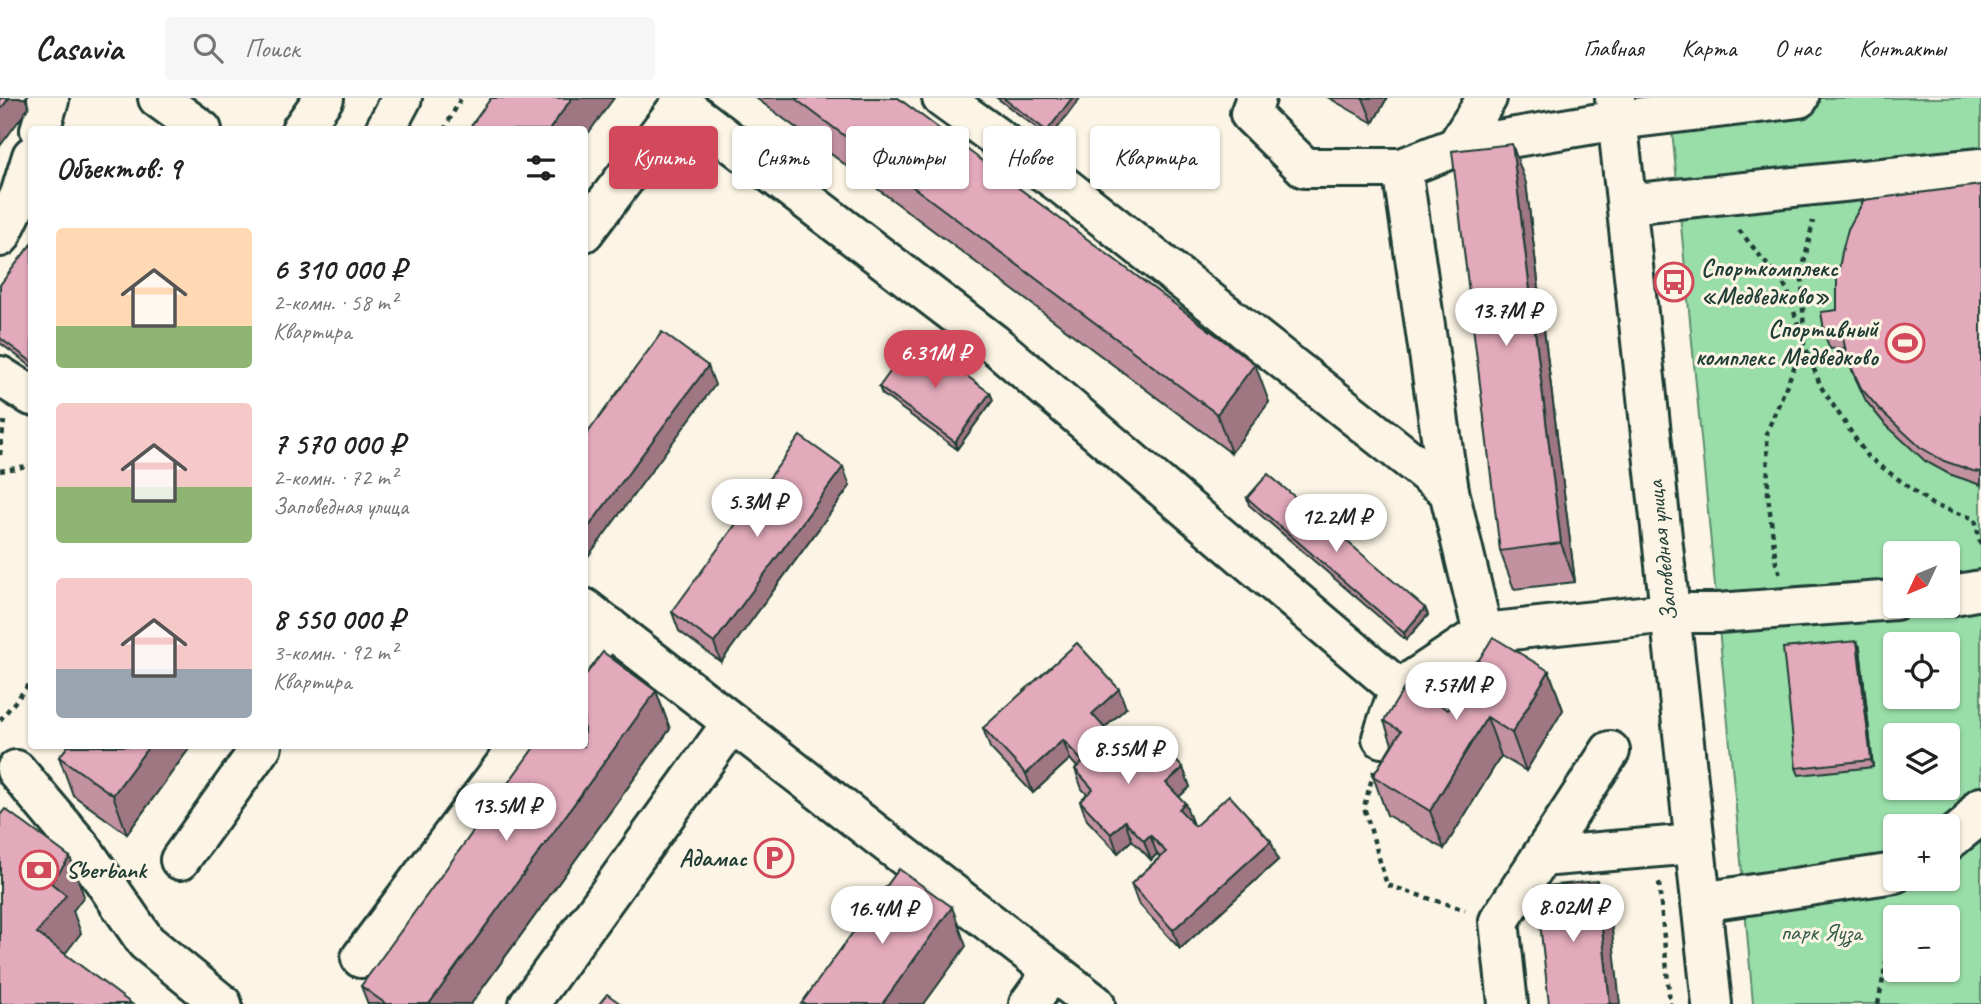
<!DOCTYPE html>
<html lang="ru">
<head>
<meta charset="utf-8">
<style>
	:root { --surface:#fff; --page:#f6f6f6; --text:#222; --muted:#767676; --line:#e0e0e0; --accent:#d1495b }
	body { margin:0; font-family:Caveat,sans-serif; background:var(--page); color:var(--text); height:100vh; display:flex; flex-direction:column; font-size:26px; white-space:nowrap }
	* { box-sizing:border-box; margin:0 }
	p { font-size:23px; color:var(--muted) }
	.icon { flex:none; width:38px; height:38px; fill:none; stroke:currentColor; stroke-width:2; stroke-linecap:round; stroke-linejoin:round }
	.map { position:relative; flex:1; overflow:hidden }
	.sheet { position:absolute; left:28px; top:28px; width:560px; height:623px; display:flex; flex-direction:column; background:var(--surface); border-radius:7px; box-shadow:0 2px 5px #0004 }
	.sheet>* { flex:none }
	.banner { position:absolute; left:609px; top:28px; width:665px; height:63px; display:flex; gap:14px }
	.needle { width:46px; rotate:226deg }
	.tools { position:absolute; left:1883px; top:443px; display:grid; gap:14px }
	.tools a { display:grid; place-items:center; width:77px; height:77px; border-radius:7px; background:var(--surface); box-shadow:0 2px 5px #0004; font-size:35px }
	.price { position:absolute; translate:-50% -60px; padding:0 16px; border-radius:24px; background:#fff; color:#222; font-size:23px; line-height:46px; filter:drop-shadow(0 2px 4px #0008) }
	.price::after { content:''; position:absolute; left:50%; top:42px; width:21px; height:16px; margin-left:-10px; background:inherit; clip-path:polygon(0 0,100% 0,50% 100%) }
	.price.active { background:var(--accent); color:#fff }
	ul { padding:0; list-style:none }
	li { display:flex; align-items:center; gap:21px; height:175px; padding:0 28px }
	li span { display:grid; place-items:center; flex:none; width:196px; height:140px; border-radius:7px; color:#555 }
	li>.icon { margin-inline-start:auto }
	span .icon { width:84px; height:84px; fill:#fffc; stroke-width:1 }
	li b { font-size:30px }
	h2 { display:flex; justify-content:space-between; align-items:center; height:84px; padding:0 28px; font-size:30px }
	.tag { padding:0 24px; border-radius:7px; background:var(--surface); box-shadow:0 2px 5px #0004; font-size:24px; line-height:63px }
	.tag.active { background:var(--accent); color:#fff }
	header { display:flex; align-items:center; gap:42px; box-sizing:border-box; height:98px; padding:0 35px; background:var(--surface); border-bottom:2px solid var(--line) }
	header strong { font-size:33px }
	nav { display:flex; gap:38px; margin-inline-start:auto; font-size:24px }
	.search { width:490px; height:63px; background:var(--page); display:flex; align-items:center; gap:18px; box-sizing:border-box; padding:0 24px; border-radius:7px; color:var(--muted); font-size:26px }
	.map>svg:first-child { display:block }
</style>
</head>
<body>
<header>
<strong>Casavia</strong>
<div class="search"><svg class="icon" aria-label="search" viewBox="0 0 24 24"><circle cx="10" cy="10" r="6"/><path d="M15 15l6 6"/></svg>Поиск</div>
<nav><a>Главная</a><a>Карта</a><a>О нас</a><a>Контакты</a></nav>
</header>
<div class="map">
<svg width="1981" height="906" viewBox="0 0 1981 906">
	<rect width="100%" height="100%" fill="#fcf5e5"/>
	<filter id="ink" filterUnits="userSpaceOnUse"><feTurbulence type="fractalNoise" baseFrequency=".0143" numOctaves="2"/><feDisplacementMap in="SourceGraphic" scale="14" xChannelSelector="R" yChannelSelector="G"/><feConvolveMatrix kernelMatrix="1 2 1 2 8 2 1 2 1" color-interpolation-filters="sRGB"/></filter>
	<g filter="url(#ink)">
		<!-- green -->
		<path fill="#99dda9" stroke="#5c8d6e" stroke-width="2" fill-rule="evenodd" d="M 1669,0 L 1981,0 L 1981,906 L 1753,906 L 1742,774 ZM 1895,455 L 1948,455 L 1948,508 L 1895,508 ZM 1895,546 L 1948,546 L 1948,598 L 1895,598 ZM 1895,637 L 1948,637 L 1948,690 L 1895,690 ZM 1895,728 L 1948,728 L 1948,780 L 1895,780 ZM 1895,819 L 1948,819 L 1948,872 L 1895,872 Z"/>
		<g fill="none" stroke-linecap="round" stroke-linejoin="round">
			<defs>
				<g id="minor">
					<path d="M 158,0 L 202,32"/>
					<path d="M 942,0 L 1061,86 L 1449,393"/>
					<path d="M 1256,0 L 1250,16 L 1305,70 L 1402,70 L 1456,49 L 1618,22 L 1799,0"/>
					<path d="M 1615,0 L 1712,906"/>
					<path d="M 40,32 L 49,2 L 47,0"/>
					<path d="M 301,32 L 324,0"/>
					<path d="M 385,32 L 402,0"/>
					<path d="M 1456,49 L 1487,0"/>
					<path d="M 1627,106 L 1981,70"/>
					<path d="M 584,134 L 681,6 L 993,245 L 1399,591 L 1483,535 L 1449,393 L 1402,70"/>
					<path d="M 0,139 L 20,97 L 32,58"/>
					<path d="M 0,278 L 32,298"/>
					<path d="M 1948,498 L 1981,492"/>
					<path d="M 584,510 L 1095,906"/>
					<path d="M 1483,535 L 1669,515 L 1718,515 L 1895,502"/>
					<path d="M 584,560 L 608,528"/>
					<path d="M 1382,640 L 1399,591"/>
					<path d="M 16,672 L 83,752 L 146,844 L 222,906"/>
					<path d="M 1948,743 L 1968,727 L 1981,709"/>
					<path d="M 1541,759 L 1610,653"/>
					<path d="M 180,762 L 262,648"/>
					<path d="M 1701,804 L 1895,775"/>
					<path d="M 361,860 L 519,648"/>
					<path d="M 529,906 L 732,625"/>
					<path d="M 1029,906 L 1052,874"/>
					<path d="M 1508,906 L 1499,823 L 1541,759 L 1694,746"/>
				</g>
			</defs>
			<!-- minor casing -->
			<use href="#minor" stroke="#1f3d34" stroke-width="44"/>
			<!-- path -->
			<g stroke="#1f3d34" stroke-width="4.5" stroke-dasharray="5 5" stroke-linecap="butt">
				<path d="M 444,32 L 461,0"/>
				<path d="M 1739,132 L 1787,191 L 1804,246 L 1821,289 L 1867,358 L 1933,407 L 1975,421 L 1981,448"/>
				<path d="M 0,357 L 4,323"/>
				<path d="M 0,373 L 32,367"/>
				<path d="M 1780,476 L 1776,465 L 1768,397 L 1767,334 L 1804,246 L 1802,175 L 1813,123"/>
				<path d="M 0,622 L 32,583"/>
				<path d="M 1374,673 L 1364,709 L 1387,787 L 1465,812"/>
				<path d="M 1659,785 L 1670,906"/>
				<path d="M 1878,906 L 1897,809"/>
			</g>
			<!-- minor -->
			<use href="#minor" stroke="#fcf5e5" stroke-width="38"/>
		</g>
		<!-- wall -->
		<g fill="#c392a1" stroke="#1f3d34" stroke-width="2">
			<path d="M 756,0 L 898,0 L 1269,304 L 1231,355 Z"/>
			<path d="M 997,0 L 1080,0 L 1050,40 Z"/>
			<path d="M 1329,0 L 1387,0 L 1373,25 Z"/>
			<path d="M 1526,85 L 1575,484 L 1514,491 L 1500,453 Z"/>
			<path d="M 1981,87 L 1981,387 L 1949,376 L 1925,363 L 1884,325 L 1866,303 L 1853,275 L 1845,250 L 1830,251 L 1825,238 L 1837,212 Z"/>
			<path d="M 32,145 L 32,269 L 0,245 L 0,187 Z"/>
			<path d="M 879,289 L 990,295 L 993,302 L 957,351 L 882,296 Z"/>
			<path d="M 850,388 L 721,564 L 679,533 L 672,514 Z"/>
			<path d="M 1247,400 L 1425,510 L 1428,517 L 1406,542 L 1249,407 Z"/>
			<path d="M 1860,550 L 1873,669 L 1799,677 L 1796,670 Z"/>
			<path d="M 1549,573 L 1563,612 L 1526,673 L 1501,658 L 1444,751 L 1387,717 L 1373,678 L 1392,646 L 1384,623 L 1448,612 Z"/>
			<path d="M 656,593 L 670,631 L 471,906 L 368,906 L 361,888 Z"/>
			<path d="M 1126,610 L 1104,630 L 1112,638 L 1183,670 L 1190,689 L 1179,699 L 1191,724 L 1195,728 L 1278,762 L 1180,851 L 1138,805 L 1131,786 L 1160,759 L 1157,756 L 1151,762 L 1132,742 L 1118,755 L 1087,722 L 1080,703 L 1087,696 L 1082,691 L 1075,671 L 1077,669 L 1070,661 L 1033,695 L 990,650 L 983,630 Z"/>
			<path d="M 191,648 L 127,736 L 73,697 L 59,659 Z"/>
		</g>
		<!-- shaded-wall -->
		<g fill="#9f7783" stroke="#1f3d34" stroke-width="2">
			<path d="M 9,0 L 25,0 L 29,9 L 0,48 L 0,12 Z"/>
			<path d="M 572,0 L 614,0 L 584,41 L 584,32 L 549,32 Z"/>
			<path d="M 1072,0 L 1080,0 L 1050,40 L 1047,33 Z"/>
			<path d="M 1363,0 L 1387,0 L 1373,25 Z"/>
			<path d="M 1512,46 L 1526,85 L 1575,484 L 1561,445 Z"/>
			<path d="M 1255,266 L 1269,304 L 1231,355 L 1217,316 Z"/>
			<path d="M 708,268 L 715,287 L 584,464 L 584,435 Z"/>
			<path d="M 990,295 L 993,302 L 957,351 L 955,344 Z"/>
			<path d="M 843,369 L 850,388 L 721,564 L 714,545 Z"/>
			<path d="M 1425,510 L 1428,517 L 1406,542 L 1404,535 Z"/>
			<path d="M 1857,543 L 1860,550 L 1873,669 L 1871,662 Z"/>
			<path d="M 1549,573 L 1563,612 L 1526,673 L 1512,635 Z"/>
			<path d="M 1119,591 L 1126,610 L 1099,635 L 1092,616 Z"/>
			<path d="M 656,593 L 670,631 L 471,906 L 429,906 Z"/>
			<path d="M 1487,619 L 1501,658 L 1444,751 L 1430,713 Z"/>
			<path d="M 1063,642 L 1070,661 L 1033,695 L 1026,676 Z"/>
			<path d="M 149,648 L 191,648 L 127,736 L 113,697 Z"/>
			<path d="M 1183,670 L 1190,689 L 1173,704 L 1166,685 Z"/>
			<path d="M 1185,705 L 1192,724 L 1186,730 L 1179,711 Z"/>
			<path d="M 1125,723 L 1132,742 L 1118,755 L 1111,736 Z"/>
			<path d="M 1150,737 L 1157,756 L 1151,762 L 1144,743 Z"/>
			<path d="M 1271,743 L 1278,762 L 1180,851 L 1173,832 Z"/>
			<path d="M 70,759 L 84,798 L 73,813 L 81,835 L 51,874 L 37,835 L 51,785 Z"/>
			<path d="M 1597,783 L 1611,822 L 1620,906 L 1610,906 Z"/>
			<path d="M 952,809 L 966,848 L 924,906 L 882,906 Z"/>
		</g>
		<!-- building -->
		<g fill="#e3aabb" stroke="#1f3d34" stroke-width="2">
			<path d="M 0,0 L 9,0 L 0,12 Z"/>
			<path d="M 491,0 L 572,0 L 549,32 L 468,32 Z"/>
			<path d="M 794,0 L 898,0 L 1255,266 L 1217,316 Z"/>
			<path d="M 1003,0 L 1072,0 L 1047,33 Z"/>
			<path d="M 1512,46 L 1561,445 L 1500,453 L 1452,53 Z"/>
			<path d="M 1981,87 L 1981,374 L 1973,373 L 1944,363 L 1920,349 L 1879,311 L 1861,290 L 1848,262 L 1842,236 L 1825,238 L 1821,214 L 1837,212 L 1837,182 L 1842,154 L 1848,131 L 1864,102 Z"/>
			<path d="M 32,145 L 32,264 L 0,240 L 0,187 Z"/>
			<path d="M 662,234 L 708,268 L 584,435 L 584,340 Z"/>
			<path d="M 915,240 L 990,295 L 955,344 L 879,289 Z"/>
			<path d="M 800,338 L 843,369 L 714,545 L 672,514 Z"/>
			<path d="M 1268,376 L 1425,510 L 1404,535 L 1247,400 Z"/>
			<path d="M 1493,539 L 1549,573 L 1512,635 L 1487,619 L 1430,713 L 1373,678 L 1401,633 L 1384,623 L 1406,587 L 1448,612 Z"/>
			<path d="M 1857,543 L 1871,662 L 1796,670 L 1783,550 Z"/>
			<path d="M 1077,545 L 1119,591 L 1092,616 L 1112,638 L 1121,630 L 1139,649 L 1152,637 L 1183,670 L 1166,685 L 1185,705 L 1179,711 L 1195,728 L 1229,697 L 1271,743 L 1173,832 L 1131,786 L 1166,754 L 1150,737 L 1144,743 L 1125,723 L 1111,736 L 1080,703 L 1093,691 L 1075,671 L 1083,664 L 1063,642 L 1026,676 L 983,630 Z"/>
			<path d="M 603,554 L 656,593 L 429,906 L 386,906 L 361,888 L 535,648 L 584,648 L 584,579 Z"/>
			<path d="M 68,648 L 149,648 L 113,697 L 59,659 Z"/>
			<path d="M 5,711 L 70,759 L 51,785 L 66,797 L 37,835 L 132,906 L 0,906 L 0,717 Z"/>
			<path d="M 899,771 L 952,809 L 882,906 L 801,906 Z"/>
			<path d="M 1597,783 L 1610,906 L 1549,906 L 1536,789 Z"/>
			<path d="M 607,896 L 621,906 L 599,906 Z"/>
		</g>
	</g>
	<!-- icons -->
	<defs>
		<symbol id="bus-ring" viewBox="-11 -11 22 22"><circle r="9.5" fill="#fcf5e5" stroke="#d1495b" stroke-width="1.5"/><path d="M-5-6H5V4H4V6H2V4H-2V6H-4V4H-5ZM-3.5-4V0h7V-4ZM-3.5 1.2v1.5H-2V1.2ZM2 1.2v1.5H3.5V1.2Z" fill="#d1495b"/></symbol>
		<symbol id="stadium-ring" viewBox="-11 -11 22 22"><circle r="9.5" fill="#fcf5e5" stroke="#d1495b" stroke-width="1.5"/><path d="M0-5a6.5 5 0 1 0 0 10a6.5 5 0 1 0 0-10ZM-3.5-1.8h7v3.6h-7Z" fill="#d1495b"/></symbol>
		<symbol id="parking-ring" viewBox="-11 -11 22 22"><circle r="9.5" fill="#fcf5e5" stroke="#d1495b" stroke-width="1.5"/><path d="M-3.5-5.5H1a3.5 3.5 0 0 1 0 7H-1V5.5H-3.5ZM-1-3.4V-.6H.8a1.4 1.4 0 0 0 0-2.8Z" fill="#d1495b"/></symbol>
		<symbol id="bank-ring" viewBox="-11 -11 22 22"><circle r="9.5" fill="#fcf5e5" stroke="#d1495b" stroke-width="1.5"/><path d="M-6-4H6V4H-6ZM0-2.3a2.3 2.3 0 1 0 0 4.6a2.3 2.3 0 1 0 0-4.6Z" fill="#d1495b"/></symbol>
	</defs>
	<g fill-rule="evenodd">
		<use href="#bus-ring" x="1652" y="162" width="44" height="44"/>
		<use href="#stadium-ring" x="1883" y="223" width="44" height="44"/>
		<use href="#parking-ring" x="752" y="738" width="44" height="44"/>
		<use href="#bank-ring" x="17" y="750" width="44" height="44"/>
	</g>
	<g text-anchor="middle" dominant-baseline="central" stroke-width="6" stroke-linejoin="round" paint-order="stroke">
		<!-- poi labels -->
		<g font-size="24" font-weight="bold" fill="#1f3d34" stroke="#fcf5e5" text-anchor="start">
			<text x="1701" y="170">Спорткомплекс<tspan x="1701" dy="28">«Медведково»</tspan></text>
			<text x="1878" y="231" text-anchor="end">Спортивный<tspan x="1878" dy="28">комплекс Медведково</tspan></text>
			<text x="747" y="760" text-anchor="end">Адамас</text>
			<text x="66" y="772">Sberbank</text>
		</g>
		<!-- street labels -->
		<g font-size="24" fill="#1f3d34" stroke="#fcf5e5">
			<text transform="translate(1662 453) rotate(-96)">Заповедная улица</text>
		</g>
		<!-- park labels -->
		<g font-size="24" fill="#375d4b" stroke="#fcf5e5">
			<text x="1821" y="834">парк Яуза</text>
		</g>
	</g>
</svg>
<div class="tools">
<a><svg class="needle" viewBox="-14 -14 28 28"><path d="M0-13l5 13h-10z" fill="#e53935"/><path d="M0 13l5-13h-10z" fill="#767676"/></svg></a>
<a><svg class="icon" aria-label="locate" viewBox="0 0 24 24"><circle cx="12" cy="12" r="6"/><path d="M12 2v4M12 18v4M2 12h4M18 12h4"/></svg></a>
<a><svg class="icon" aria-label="layers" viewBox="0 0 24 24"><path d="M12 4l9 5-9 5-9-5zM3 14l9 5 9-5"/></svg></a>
<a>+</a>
<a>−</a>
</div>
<b class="price" style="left:1506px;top:250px">13.7M ₽</b>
<b class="price active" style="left:935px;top:292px">6.31M ₽</b>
<b class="price" style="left:757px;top:441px">5.3M ₽</b>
<b class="price" style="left:1336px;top:456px">12.2M ₽</b>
<b class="price" style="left:1456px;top:624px">7.57M ₽</b>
<b class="price" style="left:1128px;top:688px">8.55M ₽</b>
<b class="price" style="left:506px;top:745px">13.5M ₽</b>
<b class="price" style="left:1573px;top:846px">8.02M ₽</b>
<b class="price" style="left:882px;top:848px">16.4M ₽</b>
<div class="banner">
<a class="tag active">Купить</a>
<a class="tag">Снять</a>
<a class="tag">Фильтры</a>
<a class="tag">Новое</a>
<a class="tag">Квартира</a>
</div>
<section class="sheet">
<h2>Объектов: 9<svg class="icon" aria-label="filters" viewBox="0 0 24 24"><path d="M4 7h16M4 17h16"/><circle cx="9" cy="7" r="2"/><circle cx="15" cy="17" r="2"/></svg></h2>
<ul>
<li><span style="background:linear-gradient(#ffd9b3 70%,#8fb573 0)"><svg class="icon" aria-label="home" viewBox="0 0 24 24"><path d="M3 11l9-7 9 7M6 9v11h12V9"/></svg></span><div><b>6 310 000 ₽</b><p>2-комн. · 58 m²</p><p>Квартира</p></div></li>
<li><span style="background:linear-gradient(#f6c9c9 60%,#8fb573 0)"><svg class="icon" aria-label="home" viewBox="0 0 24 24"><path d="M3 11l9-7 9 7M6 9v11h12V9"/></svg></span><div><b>7 570 000 ₽</b><p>2-комн. · 72 m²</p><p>Заповедная улица</p></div></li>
<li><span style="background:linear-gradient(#f6c9c9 65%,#9aa5b1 0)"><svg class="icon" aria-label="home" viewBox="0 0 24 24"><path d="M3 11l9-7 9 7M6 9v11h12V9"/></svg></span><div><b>8 550 000 ₽</b><p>3-комн. · 92 m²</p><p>Квартира</p></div></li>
</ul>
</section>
</div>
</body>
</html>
